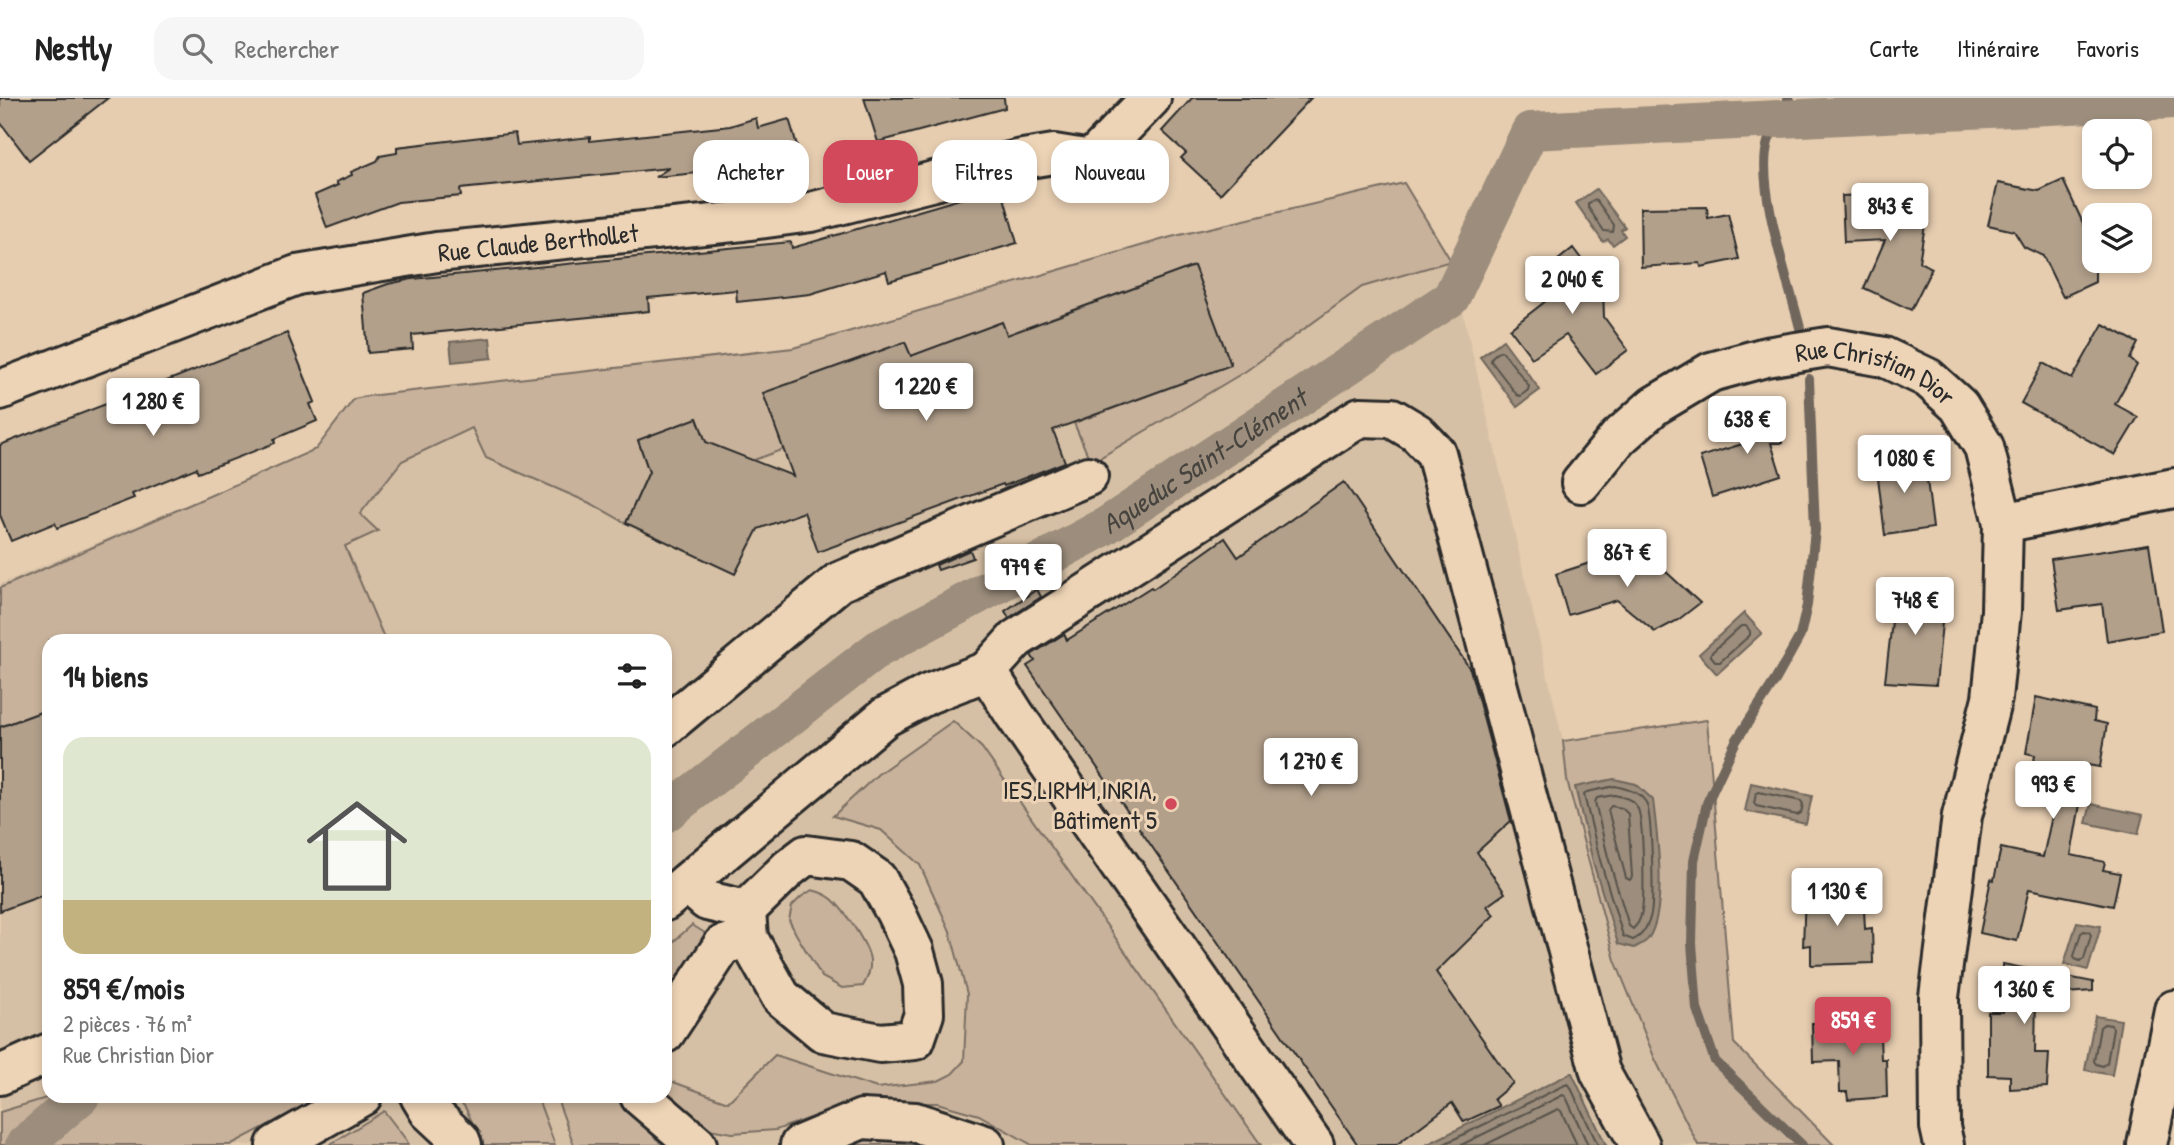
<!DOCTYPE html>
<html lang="fr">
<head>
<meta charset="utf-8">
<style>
	:root { --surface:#fff; --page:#f6f6f6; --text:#222; --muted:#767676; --line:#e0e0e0; --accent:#d1495b }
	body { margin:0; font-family:"Patrick Hand",sans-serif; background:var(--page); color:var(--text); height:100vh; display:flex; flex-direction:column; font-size:26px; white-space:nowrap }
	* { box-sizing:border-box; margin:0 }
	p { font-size:23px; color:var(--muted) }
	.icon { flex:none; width:38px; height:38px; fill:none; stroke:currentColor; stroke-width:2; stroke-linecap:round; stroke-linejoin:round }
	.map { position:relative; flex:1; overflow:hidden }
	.panel { position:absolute; left:42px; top:536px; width:630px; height:469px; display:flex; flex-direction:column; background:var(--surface); border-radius:21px; box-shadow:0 4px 10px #0003 }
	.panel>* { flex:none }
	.guide { position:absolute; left:693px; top:42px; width:665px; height:63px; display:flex; gap:14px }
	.controls { position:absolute; left:2082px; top:21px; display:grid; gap:14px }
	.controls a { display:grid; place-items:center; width:70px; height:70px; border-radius:14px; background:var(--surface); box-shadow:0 4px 10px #0003; font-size:35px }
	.price { position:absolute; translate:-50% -60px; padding:0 16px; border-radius:7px; background:#fff; color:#222; font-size:23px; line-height:46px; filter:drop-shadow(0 2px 4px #0008) }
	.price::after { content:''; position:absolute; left:50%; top:42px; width:21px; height:16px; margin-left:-10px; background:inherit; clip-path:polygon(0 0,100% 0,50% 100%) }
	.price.on { background:var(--accent); color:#fff }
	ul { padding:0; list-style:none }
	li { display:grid; align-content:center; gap:14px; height:371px; padding:0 21px }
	li span { display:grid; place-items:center; height:217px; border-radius:21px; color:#555 }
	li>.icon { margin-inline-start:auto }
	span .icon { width:126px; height:126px; fill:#fffc; stroke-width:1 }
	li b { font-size:30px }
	h2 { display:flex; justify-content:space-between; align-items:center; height:84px; padding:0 21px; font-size:30px }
	.pill { padding:0 24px; border-radius:21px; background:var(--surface); box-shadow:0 4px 10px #0003; font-size:24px; line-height:63px }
	.pill.on { background:var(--accent); color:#fff }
	header { display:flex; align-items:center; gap:42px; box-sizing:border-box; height:98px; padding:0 35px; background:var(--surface); border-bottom:2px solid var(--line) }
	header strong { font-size:33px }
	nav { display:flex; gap:38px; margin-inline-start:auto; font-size:24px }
	.search { width:490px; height:63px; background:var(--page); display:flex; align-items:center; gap:18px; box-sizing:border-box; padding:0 24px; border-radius:21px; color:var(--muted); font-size:26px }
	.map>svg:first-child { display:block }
</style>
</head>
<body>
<header>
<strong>Nestly</strong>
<div class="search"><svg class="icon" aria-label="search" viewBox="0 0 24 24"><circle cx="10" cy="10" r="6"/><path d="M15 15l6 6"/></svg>Rechercher</div>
<nav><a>Carte</a><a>Itinéraire</a><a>Favoris</a></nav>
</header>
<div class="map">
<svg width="2174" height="1047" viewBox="0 0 2174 1047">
	<rect width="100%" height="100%" fill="#e6cdb0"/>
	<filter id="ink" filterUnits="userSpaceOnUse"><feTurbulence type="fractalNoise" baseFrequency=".0143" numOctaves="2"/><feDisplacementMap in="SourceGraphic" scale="14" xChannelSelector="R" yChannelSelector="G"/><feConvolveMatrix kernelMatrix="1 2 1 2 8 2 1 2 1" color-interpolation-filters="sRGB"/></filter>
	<g filter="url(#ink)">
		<!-- built -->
		<path fill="#d6c0a5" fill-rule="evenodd" d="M 1404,85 L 1451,163 L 1563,643 L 1707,622 L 1734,945 L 1834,1047 L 0,1047 L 0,486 L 316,351 L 354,301 L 368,298 L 793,250 L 1171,139 ZM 49,542 L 665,542 L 665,998 L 49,998 Z"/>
		<!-- green -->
		<g fill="#c8b29b" stroke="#7a6e63" stroke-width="2">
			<path d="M 1404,85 L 1451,163 L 1362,189 L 1246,273 L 1091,365 L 1074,325 L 1231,267 L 1194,168 L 1049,221 L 1021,276 L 1002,224 L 954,242 L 929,307 L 905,244 L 763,295 L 784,351 L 735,369 L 706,344 L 697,320 L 638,342 L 649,374 L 626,425 L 592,406 L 486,360 L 472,330 L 402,363 L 360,416 L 378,433 L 345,448 L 385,542 L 49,542 L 49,611 L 0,629 L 0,490 L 316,351 L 354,301 L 368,298 L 793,250 L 1171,139 Z"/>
			<path d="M 1707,622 L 1734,945 L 1834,1047 L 1698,1047 L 1655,961 L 1615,862 L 1567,682 L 1563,643 Z"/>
			<path d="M 953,623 L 982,650 L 1261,1047 L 1032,1047 L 979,1017 L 937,1005 L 868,1005 L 815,1018 L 776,1032 L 732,1035 L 692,1028 L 665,998 L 665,981 L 728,1004 L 775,957 L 877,990 L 938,983 L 952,976 L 964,963 L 967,896 L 950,833 L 920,767 L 881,732 L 833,718 L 878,676 Z"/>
			<path d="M 812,792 C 820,794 826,796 832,801 C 844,812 868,846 870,862 C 871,872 868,879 863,888 L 842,890 L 822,879 L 796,836 L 789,822 L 792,808 L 801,799 Z"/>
			<path d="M 692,827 L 705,835 L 665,905 L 665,851 Z"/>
			<path d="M 53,998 L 323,998 L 230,1047 L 0,1047 L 0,1014 Z"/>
			<path d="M 455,998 L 537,998 L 555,1047 L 483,1047 L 465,1009 Z"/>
			<path d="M 556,998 L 615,998 L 663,1047 L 574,1047 Z"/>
			<path d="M 384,1013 L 407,1043 L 408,1047 L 329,1047 Z"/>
			<path d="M 892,1039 L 935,1047 L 840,1047 L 853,1040 Z"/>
		</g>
		<!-- water -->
		<g fill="#9c8d7b" stroke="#6f665b" stroke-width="2">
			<path d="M 1596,91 L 1625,129 L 1621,132 L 1625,138 L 1613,147 L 1608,141 L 1603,144 L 1576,105 Z"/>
			<path d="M 490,240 L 492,260 L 452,264 L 450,244 Z"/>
			<path d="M 1503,242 L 1540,292 L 1517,309 L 1480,259 Z"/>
			<path d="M 1744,515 L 1762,535 L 1717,576 L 1699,556 Z"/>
			<path d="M 1614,681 L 1636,686 L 1653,702 C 1657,737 1668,812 1648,841 C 1645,845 1639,847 1634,850 L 1618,846 L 1593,764 L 1575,689 Z"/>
			<path d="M 1751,685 L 1812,698 L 1806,726 L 1745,713 Z"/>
			<path d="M 2091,706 L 2143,717 L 2138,736 L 2086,725 Z"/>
			<path d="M 2077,824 L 2101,828 L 2088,872 L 2064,866 Z"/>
			<path d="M 2095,918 L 2121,922 L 2112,977 L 2085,972 Z"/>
			<path d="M 1572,975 L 1606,1047 L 1426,1047 L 1571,975 Z"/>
		</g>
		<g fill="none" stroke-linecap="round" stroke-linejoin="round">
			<!-- shore -->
			<g stroke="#58524b" stroke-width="2">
				<path d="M 1593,102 L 1597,103 L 1614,127 L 1613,134 L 1604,133 L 1588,109 L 1588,106 Z"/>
				<path d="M 1499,253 L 1503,254 L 1529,288 L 1528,292 L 1521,298 L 1517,297 L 1491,263 L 1492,259 Z"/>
				<path d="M 1741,528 L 1746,528 L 1750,533 L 1750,537 L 1720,564 L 1716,564 L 1711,558 L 1711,555 Z"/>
				<path d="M 1615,688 C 1627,691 1642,694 1647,707 C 1652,722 1654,799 1651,816 C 1649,826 1643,838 1633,842 L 1623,838 L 1600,762 L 1584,697 L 1587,694 Z"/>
				<path d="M 1759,694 L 1801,703 L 1803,706 L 1801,715 L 1797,717 L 1756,708 L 1754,705 L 1756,696 Z"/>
				<path d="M 1614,697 C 1622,699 1632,700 1637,709 C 1644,720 1645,804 1641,817 C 1640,822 1637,827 1633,831 L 1629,828 L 1608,759 L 1595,704 L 1597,700 Z"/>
				<path d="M 1611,708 L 1622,710 L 1628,716 L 1632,779 L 1630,782 L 1626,780 L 1608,712 Z"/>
				<path d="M 2084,833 L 2089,834 L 2091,837 L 2084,861 L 2080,863 L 2075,861 L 2074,858 L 2081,835 Z"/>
				<path d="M 2104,926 L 2111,927 L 2113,930 L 2107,965 L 2103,968 L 2096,966 L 2094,963 L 2100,929 Z"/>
				<path d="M 1442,1047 L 1567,986 L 1570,988 L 1598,1047"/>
				<path d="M 1461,1047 L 1563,997 L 1566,999 L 1588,1047"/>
				<path d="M 1485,1047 L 1558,1011 L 1561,1013 L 1577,1047"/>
			</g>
			<!-- stream -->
			<g stroke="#6f665b" stroke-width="10">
				<path d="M 1789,0 C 1782,14 1773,29 1768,44 C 1755,87 1789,185 1800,230"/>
				<path d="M 1802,1047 L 1715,963 L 1697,911 L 1692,845 L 1694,763 L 1707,705 L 1736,643 L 1776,581 L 1800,538 L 1807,507 L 1815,432 L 1809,281"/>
			</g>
			<!-- canal -->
			<g stroke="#9c8d7b" stroke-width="38">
				<path id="s1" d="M 665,716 L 878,551 L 1104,429 L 1451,200 L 1530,33 L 2174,2"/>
				<path d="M 24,1047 L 81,998"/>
			</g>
		</g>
		<!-- building -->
		<g fill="#b2a08b" stroke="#2b2b2b" stroke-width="2">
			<path d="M 0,0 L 108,0 L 29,62 L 0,24 Z"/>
			<path d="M 864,0 L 1004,0 L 1005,10 L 878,44 Z"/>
			<path d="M 1192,0 L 1311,0 L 1220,96 L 1181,60 L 1186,55 L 1162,33 Z"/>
			<path d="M 756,20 L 758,30 L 789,21 L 800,57 L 800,70 L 786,74 L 764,75 L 763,69 L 655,79 L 669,70 L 460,91 L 461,98 L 398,104 L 327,130 L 315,97 L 338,87 L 336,84 L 352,77 L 351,74 L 377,63 L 380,58 L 397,55 L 397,49 L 515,35 L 517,47 L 590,39 L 590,43 L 730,28 Z"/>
			<path d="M 2063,82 L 2095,151 L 2095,184 L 2063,199 L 2043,158 L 2024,149 L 2014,133 L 1988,127 L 1998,85 L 2039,93 Z"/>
			<path d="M 1001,89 L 1017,145 L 889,183 L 886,173 L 810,196 L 737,204 L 736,192 L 648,200 L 649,213 L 412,237 L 413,251 L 368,255 L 363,195 L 388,186 L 412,181 L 791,144 L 792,150 Z"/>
			<path d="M 1913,95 L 1925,127 L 1919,164 L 1932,170 L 1911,212 L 1864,190 L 1885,142 L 1844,144 L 1842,98 Z"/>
			<path d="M 1707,109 L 1708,120 L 1728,116 L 1739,161 L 1701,169 L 1700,165 L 1641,169 L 1640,110 Z"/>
			<path d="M 1573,150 L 1603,190 L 1604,219 L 1628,252 L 1596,276 L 1566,237 L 1532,260 L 1510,231 L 1556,195 L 1542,175 Z"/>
			<path d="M 1194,168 L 1231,267 L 1053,332 L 1065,364 L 1004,388 L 1003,386 L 818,454 L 804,414 L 758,431 L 735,476 L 626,425 L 649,374 L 638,342 L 697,320 L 706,344 L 793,378 L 763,295 L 905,244 L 911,258 L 1002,224 L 1007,237 Z"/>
			<path d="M 2103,226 L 2138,245 L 2130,261 L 2137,267 L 2115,306 L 2138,319 L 2115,357 L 2021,305 L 2043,265 L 2072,281 Z"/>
			<path d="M 287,235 L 315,304 L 310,306 L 317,323 L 274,341 L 275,345 L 198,375 L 196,370 L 132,396 L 134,400 L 57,430 L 55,425 L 11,443 L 0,417 L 0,347 L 111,304 L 119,308 L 145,298 L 149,290 Z"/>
			<path d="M 1781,311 L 1782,345 L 1771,345 L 1781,377 L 1712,399 L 1700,359 L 1749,344 L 1747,313 Z"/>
			<path d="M 1924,358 L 1933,430 L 1885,437 L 1876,363 Z"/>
			<path d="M 1344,384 L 1470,571 L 1511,723 L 1477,754 L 1505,795 L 1487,808 L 1494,817 L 1436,874 L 1513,985 L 1494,1001 L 1499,1008 L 1464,1024 L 1452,1005 L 1396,1047 L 1358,1047 L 1027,568 L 1035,563 L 1031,557 L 1064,536 L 1067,542 L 1151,489 L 1153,491 L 1225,440 L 1238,459 Z"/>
			<path d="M 2149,446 L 2162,533 L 2107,543 L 2102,506 L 2059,512 L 2051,461 Z"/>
			<path d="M 1639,449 L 1700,505 L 1678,522 L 1655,534 L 1617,502 L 1568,517 L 1556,476 Z"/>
			<path d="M 970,452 L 973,460 L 938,472 L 936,467 Z"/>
			<path d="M 1893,490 L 1945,494 L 1936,587 L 1885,584 L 1892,523 Z"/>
			<path d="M 1037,491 L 1041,499 L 1009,520 L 1005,513 Z"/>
			<path d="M 2036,599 L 2095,612 L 2094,623 L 2107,626 L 2100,669 L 2087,667 L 2071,757 L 2105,764 L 2103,772 L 2120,775 L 2113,808 L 2029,791 L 2017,843 L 1980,835 L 1991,781 L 1994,782 L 2001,750 L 2043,759 L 2055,704 L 2028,700 L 2035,657 L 2026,655 Z"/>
			<path d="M 49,611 L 49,795 L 0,813 L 0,629 Z"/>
			<path d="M 1863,791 L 1865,831 L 1872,830 L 1873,865 L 1811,867 L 1811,847 L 1803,848 L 1805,794 Z"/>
			<path d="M 2003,866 L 2093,884 L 2093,893 L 2036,897 L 2035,955 L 2049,955 L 2047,989 L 2010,991 L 2010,978 L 1988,977 L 1988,914 L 2003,914 Z"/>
			<path d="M 1876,924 L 1877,939 L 1880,939 L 1881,961 L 1886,961 L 1887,999 L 1848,1002 L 1847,994 L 1840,994 L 1839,963 L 1813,964 L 1812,925 Z"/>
		</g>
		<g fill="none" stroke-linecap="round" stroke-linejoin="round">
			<defs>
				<g id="minor">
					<path id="s2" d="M 0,292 L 297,177 L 437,154 L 743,123 L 811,114 L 1017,62 L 1054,56 L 1091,62 L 1151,0"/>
					<path id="s3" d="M 1581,385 L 1618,340 L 1654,308 L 1711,274 L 1766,259 L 1828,249 L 1884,259 L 1928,280 L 1959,308 L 1984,349 L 2003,425 L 2001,513 L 1992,600 L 1962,718 L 1939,899 L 1940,1029 L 1944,1047"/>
					<path d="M 2003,425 L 2174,390"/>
					<path d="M 987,573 L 1015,617 L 1314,1047"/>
					<path d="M 665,629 L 839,484 L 1088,378"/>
					<path d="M 806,757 L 851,763 L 877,781 L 896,815 L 914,853 L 923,886 L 924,916 L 915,942 L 880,945 L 823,934 L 781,899 L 748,840 L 746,812 L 789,770 Z"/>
					<path d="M 687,785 L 707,803 L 746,812"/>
					<path d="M 665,803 L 885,619 L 928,596 L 987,573 L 1016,541 L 1360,319 L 1392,320 L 1417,335 L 1436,355 L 1600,974 L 1640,1047"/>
					<path d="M 665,935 L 723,847 L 748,840"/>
					<path d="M 0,977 L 49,955"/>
					<path d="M 420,998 L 429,1013 L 460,1042 L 462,1047"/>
					<path d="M 640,998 L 697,1047"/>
					<path d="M 276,1047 L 362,998"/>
					<path d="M 800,1047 L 862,1021 L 915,1024 L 985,1047"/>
					<path d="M 2147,1047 L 2174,912"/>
				</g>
			</defs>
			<!-- minor casing -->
			<use href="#minor" stroke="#2b2b2b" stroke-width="44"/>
			<!-- minor -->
			<use href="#minor" stroke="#eed4b6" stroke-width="38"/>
		</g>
	</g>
	<!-- markers -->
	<circle fill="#d1495b" stroke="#eed4b6" stroke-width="2.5" cx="1171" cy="706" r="7"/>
	<g text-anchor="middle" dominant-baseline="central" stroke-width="6" stroke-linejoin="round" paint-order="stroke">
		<!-- street labels -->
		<g font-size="26" fill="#2b2b2b" stroke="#eed4b6">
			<text stroke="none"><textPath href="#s2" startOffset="562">Rue Claude Berthollet</textPath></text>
			<text stroke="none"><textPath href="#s3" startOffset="345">Rue Christian Dior</textPath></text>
		</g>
		<!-- poi labels -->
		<g font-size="26" fill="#2b2b2b" stroke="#eed4b6" text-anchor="end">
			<text x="1157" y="691">IES,LIRMM,INRIA,<tspan x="1157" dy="30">Bâtiment 5</tspan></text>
		</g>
		<!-- water labels -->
		<g font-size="28" font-style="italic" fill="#47443f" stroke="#eed4b6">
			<text stroke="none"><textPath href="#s1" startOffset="646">Aqueduc Saint-Clément</textPath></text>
		</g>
	</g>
</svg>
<div class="controls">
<a><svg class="icon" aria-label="locate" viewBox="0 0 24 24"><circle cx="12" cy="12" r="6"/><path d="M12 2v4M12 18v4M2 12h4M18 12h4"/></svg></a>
<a><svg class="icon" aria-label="layers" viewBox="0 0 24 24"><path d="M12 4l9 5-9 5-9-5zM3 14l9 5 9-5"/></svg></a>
</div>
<b class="price" style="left:1890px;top:145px">843 €</b>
<b class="price" style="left:1572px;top:218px">2 040 €</b>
<b class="price" style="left:926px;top:325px">1 220 €</b>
<b class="price" style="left:153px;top:340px">1 280 €</b>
<b class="price" style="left:1747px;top:358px">638 €</b>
<b class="price" style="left:1904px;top:397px">1 080 €</b>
<b class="price" style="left:1627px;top:491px">867 €</b>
<b class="price" style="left:1023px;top:506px">979 €</b>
<b class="price" style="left:1915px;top:539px">748 €</b>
<b class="price" style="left:1311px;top:700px">1 270 €</b>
<b class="price" style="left:2053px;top:723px">993 €</b>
<b class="price" style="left:1837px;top:830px">1 130 €</b>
<b class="price" style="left:2024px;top:928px">1 360 €</b>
<b class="price on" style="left:1853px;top:959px">859 €</b>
<div class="guide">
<a class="pill">Acheter</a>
<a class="pill on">Louer</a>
<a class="pill">Filtres</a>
<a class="pill">Nouveau</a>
</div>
<section class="panel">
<h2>14 biens<svg class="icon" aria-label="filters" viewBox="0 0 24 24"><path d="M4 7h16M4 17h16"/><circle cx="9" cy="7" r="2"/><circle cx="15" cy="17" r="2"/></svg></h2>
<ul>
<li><span style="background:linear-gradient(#dfe7d0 75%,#c2b280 0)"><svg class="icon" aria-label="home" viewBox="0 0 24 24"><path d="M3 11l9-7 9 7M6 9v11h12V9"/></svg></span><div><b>859 €/mois</b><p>2 pièces · 76 m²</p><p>Rue Christian Dior</p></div></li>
</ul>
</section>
</div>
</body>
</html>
